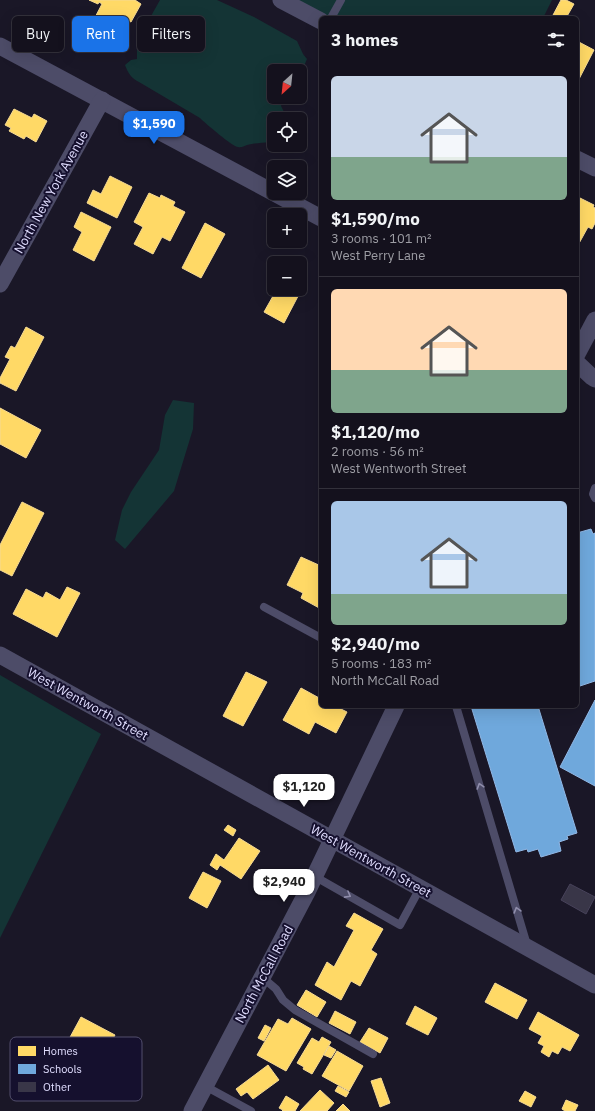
<!DOCTYPE html>
<html lang="en">
<head>
<meta charset="utf-8">
<style>
	:root { --surface:#14111d; --page:#211f2a; --text:#f1f3f6; --muted:#9d9da4; --line:#33313b; --accent:#1a73e8 }
	body { margin:0; font-family:"IBM Plex Sans",sans-serif; background:var(--page); color:var(--text); height:100vh; display:flex; flex-direction:column; font-size:15px; white-space:nowrap }
	* { box-sizing:border-box; margin:0 }
	p { font-size:13px; color:var(--muted) }
	.icon { flex:none; width:22px; height:22px; fill:none; stroke:currentColor; stroke-width:2; stroke-linecap:round; stroke-linejoin:round }
	.map { position:relative; flex:1; overflow:hidden }
	.panel { position:absolute; left:319px; top:16px; width:260px; height:692px; display:flex; flex-direction:column; background:var(--surface); border-radius:6px; box-shadow:0 4px 16px #0002,0 0 0 1px var(--line) }
	.panel>* { flex:none }
	.banner { position:absolute; left:12px; top:16px; width:247px; height:36px; display:flex; gap:8px }
	.needle { width:26px; rotate:207deg }
	.buttons { position:absolute; left:267px; top:64px; display:grid; gap:8px }
	.buttons a { display:grid; place-items:center; width:40px; height:40px; border-radius:6px; background:var(--surface); box-shadow:0 4px 16px #0002,0 0 0 1px var(--line); font-size:20px }
	.price { position:absolute; translate:-50% -34px; padding:0 9px; border-radius:8px; background:#fff; color:#222; font-size:13px; line-height:26px; filter:drop-shadow(0 1px 2px #0008) }
	.price::after { content:''; position:absolute; left:50%; top:24px; width:12px; height:9px; margin-left:-6px; background:inherit; clip-path:polygon(0 0,100% 0,50% 100%) }
	.price.on { background:var(--accent); color:#fff }
	ul { padding:0; list-style:none }
	li { display:grid; align-content:center; gap:8px; height:212px; padding:0 12px }
	li+li { border-top:1px solid var(--line) }
	li span { display:grid; place-items:center; height:124px; border-radius:6px; color:#555 }
	li>.icon { margin-inline-start:auto }
	span .icon { width:72px; height:72px; fill:#fffc; stroke-width:1 }
	li b { font-size:17px }
	h2 { display:flex; justify-content:space-between; align-items:center; height:48px; padding:0 12px; font-size:17px }
	.tag { padding:0 14px; border-radius:6px; background:var(--surface); box-shadow:0 4px 16px #0002,0 0 0 1px var(--line); font-size:14px; line-height:36px }
	.tag.on { background:var(--accent); color:#fff }
	.map>svg:first-child { display:block }
</style>
</head>
<body>
<div class="map">
<svg width="595" height="1111" viewBox="0 0 595 1111">
	<rect width="100%" height="100%" fill="#1a1727"/>
	<!-- green -->
	<g fill="#143435">
		<path d="M 160,0 L 217,0 L 254,17 L 297,41 L 303,54 L 307,59 L 301,73 L 300,83 L 300,71 L 274,71 L 274,97 L 284,97 L 281,106 L 286,116 L 283,119 L 274,119 L 274,133 L 269,142 C 262,143 254,143 247,145 C 244,146 241,148 238,147 C 233,147 205,123 200,118 L 139,82 C 131,78 128,73 125,65 L 131,60 L 137,59 L 137,41 Z"/>
		<path d="M 297,0 L 552,0 L 543,18 L 331,18 Z"/>
		<path d="M 173,400 L 194,403 L 193,429 L 174,491 L 125,549 L 115,540 L 122,510 L 131,492 L 159,450 L 165,415 Z"/>
		<path d="M 0,675 L 101,734 L 0,938 Z"/>
	</g>
	<!-- homes -->
	<g fill="#ffd966" stroke="#f6da94">
		<path d="M 89,0 L 135,0 L 141,4 L 131,22 L 125,19 L 115,38 L 91,25 L 102,4 L 99,2 L 98,4 Z"/>
		<path d="M 561,0 L 566,0 L 574,4 L 566,18 L 554,18 L 552,17 Z"/>
		<path d="M 577,41 L 594,50 L 577,83 Z"/>
		<path d="M 14,109 L 32,118 L 34,114 L 47,121 L 36,142 L 26,136 L 24,139 L 9,131 L 11,128 L 5,125 Z"/>
		<path d="M 110,176 L 132,187 L 117,218 L 87,203 L 93,190 L 101,194 Z"/>
		<path d="M 149,193 L 160,198 L 161,195 L 175,202 L 173,206 L 185,212 L 170,241 L 162,237 L 153,254 L 134,244 L 143,227 L 134,222 Z"/>
		<path d="M 578,197 L 594,205 L 593,207 L 595,208 L 595,223 L 592,229 L 588,227 L 577,247 L 577,200 Z"/>
		<path d="M 81,212 L 111,227 L 94,261 L 73,250 L 82,232 L 74,227 Z"/>
		<path d="M 205,223 L 225,234 L 201,278 L 182,268 Z"/>
		<path d="M 300,275 L 307,279 L 284,323 L 264,312 L 277,289 L 300,289 Z"/>
		<path d="M 26,327 L 44,337 L 16,391 L 0,383 L 0,378 L 10,359 L 5,357 L 11,346 L 15,348 Z"/>
		<path d="M 0,408 L 41,430 L 26,458 L 0,444 Z"/>
		<path d="M 22,502 L 44,513 L 12,576 L 0,570 L 0,545 Z"/>
		<path d="M 301,557 L 321,566 L 321,609 L 301,598 L 303,593 L 287,585 Z"/>
		<path d="M 67,587 L 80,593 L 57,637 L 13,614 L 26,589 L 43,598 L 46,592 L 60,600 Z"/>
		<path d="M 246,672 L 267,682 L 243,726 L 223,716 Z"/>
		<path d="M 301,688 L 321,699 L 321,706 L 335,706 L 347,712 L 336,733 L 315,722 L 309,734 L 283,720 Z"/>
		<path d="M 228,825 L 236,830 L 233,836 L 224,830 Z"/>
		<path d="M 239,838 L 260,851 L 241,879 L 220,865 L 217,870 L 210,865 L 216,854 L 224,860 Z"/>
		<path d="M 203,872 L 221,881 L 207,908 L 189,898 Z"/>
		<path d="M 354,913 L 383,929 L 371,950 L 377,954 L 360,986 L 351,981 L 341,1000 L 315,985 L 327,962 L 334,967 L 354,930 L 346,926 Z"/>
		<path d="M 495,983 L 527,1000 L 517,1019 L 485,1002 Z"/>
		<path d="M 306,990 L 326,1002 L 317,1017 L 297,1005 Z"/>
		<path d="M 415,1006 L 437,1018 L 428,1035 L 406,1024 Z"/>
		<path d="M 335,1011 L 356,1022 L 350,1034 L 329,1023 Z"/>
		<path d="M 538,1012 L 579,1035 L 570,1051 L 562,1047 L 558,1054 L 552,1051 L 549,1057 L 541,1052 L 544,1046 L 538,1043 L 542,1036 L 529,1029 Z"/>
		<path d="M 81,1017 L 115,1035 L 96,1070 L 62,1052 Z"/>
		<path d="M 292,1018 L 311,1029 L 286,1071 L 257,1055 L 278,1019 L 288,1024 Z"/>
		<path d="M 265,1025 L 271,1028 L 264,1041 L 258,1038 Z"/>
		<path d="M 369,1028 L 388,1038 L 380,1053 L 360,1042 Z"/>
		<path d="M 322,1037 L 331,1042 L 312,1074 L 303,1069 L 304,1067 L 297,1063 L 312,1038 L 319,1042 Z"/>
		<path d="M 329,1046 L 336,1050 L 331,1058 L 324,1055 Z"/>
		<path d="M 337,1051 L 363,1066 L 349,1091 L 322,1076 Z"/>
		<path d="M 268,1065 L 279,1080 L 253,1099 L 247,1092 L 241,1096 L 236,1089 Z"/>
		<path d="M 381,1078 L 390,1103 L 380,1107 L 371,1081 Z"/>
		<path d="M 338,1086 L 349,1092 L 346,1097 L 335,1091 Z"/>
		<path d="M 320,1090 L 334,1103 L 327,1111 L 300,1111 Z"/>
		<path d="M 525,1091 L 536,1097 L 531,1107 L 519,1101 Z"/>
		<path d="M 286,1096 L 299,1104 L 295,1111 L 282,1111 L 283,1110 L 279,1108 Z"/>
		<path d="M 566,1100 L 578,1105 L 575,1111 L 565,1111 L 562,1109 Z"/>
		<path d="M 343,1104 L 350,1111 L 336,1111 Z"/>
	</g>
	<!-- schools -->
	<g fill="#6fa8dc" stroke="#91b8e6">
		<path d="M 591,529 L 593,534 L 595,533 L 595,681 L 577,687 L 577,533 Z"/>
		<path d="M 595,700 L 595,786 L 560,767 Z"/>
		<path d="M 471,706 L 538,706 L 577,833 L 567,836 L 568,839 L 559,842 L 561,851 L 541,857 L 538,849 L 528,852 L 527,849 L 516,852 Z"/>
	</g>
	<!-- building -->
	<path fill="#393648" stroke="#47425a" d="M 570,884 L 595,897 L 586,914 L 561,900 Z"/>
	<g fill="none" stroke-linecap="round" stroke-linejoin="round">
		<!-- service -->
		<g stroke="#4d4c68" stroke-width="8">
			<path d="M 331,18 L 341,0"/>
			<path d="M 595,488 L 593,494 L 595,498"/>
			<path d="M 264,607 L 321,638"/>
			<path d="M 456,706 L 527,945"/>
			<path d="M 314,876 L 400,925 L 420,888"/>
			<path d="M 262,977 L 276,989 L 283,1000 L 295,1010 L 373,1054"/>
			<path d="M 205,1086 L 251,1111"/>
		</g>
		<!-- minor -->
		<g stroke="#4d4c68" stroke-width="17">
			<path d="M 281,0 L 321,21"/>
			<path d="M 0,46 L 321,218"/>
			<path d="M 577,159 L 595,168"/>
			<path d="M 0,284 L 102,100"/>
			<path d="M 577,354 L 595,320"/>
			<path d="M 577,363 L 592,377 L 595,379"/>
			<path d="M 0,655 L 595,985"/>
			<path d="M 192,1111 L 307,892 L 396,706"/>
		</g>
	</g>
	<!-- one-way arrows -->
	<defs><path id="oneway-chevron" d="M-2-3.5L2.5 0L-2 3.5" fill="none" stroke-width="1.6" stroke-linecap="round" stroke-linejoin="round"/></defs>
	<g stroke="#908eac">
		<use href="#oneway-chevron" transform="translate(480 786) rotate(-107)"/>
		<use href="#oneway-chevron" transform="translate(348 895) rotate(29)"/>
		<use href="#oneway-chevron" transform="translate(517 910) rotate(-106)"/>
	</g>
	<g text-anchor="middle" dominant-baseline="central" stroke-width="4" stroke-linejoin="round" paint-order="stroke">
		<!-- street labels -->
		<g font-size="13" fill="#e1deff" stroke="#15102e">
			<text transform="translate(51 192) rotate(-61)">North New York Avenue</text>
			<text transform="translate(88 704) rotate(29)">West Wentworth Street</text>
			<text transform="translate(371 861) rotate(29)">West Wentworth Street</text>
			<text transform="translate(264 974) rotate(-62)">North McCall Road</text>
		</g>
	</g>
	<!-- legend -->
	<rect x="10" y="1037" width="132" height="64" rx="6" fill="#15102e" stroke="#524e6d" stroke-width="1"/>
	<rect x="18" y="1046" width="18" height="10" fill="#ffd966"/>
	<rect x="18" y="1064" width="18" height="10" fill="#6fa8dc"/>
	<rect x="18" y="1082" width="18" height="10" fill="#393648"/>
	<g font-size="11" fill="#e1deff">
		<text x="43" y="1055">Homes</text>
		<text x="43" y="1073">Schools</text>
		<text x="43" y="1091">Other</text>
	</g>
</svg>
<div class="buttons">
<a><svg class="needle" viewBox="-14 -14 28 28"><path d="M0-13l5 13h-10z" fill="#e53935"/><path d="M0 13l5-13h-10z" fill="#9d9da4"/></svg></a>
<a><svg class="icon" aria-label="locate" viewBox="0 0 24 24"><circle cx="12" cy="12" r="6"/><path d="M12 2v4M12 18v4M2 12h4M18 12h4"/></svg></a>
<a><svg class="icon" aria-label="layers" viewBox="0 0 24 24"><path d="M12 4l9 5-9 5-9-5zM3 14l9 5 9-5"/></svg></a>
<a>+</a>
<a>−</a>
</div>
<b class="price on" style="left:154px;top:145px">$1,590</b>
<b class="price" style="left:304px;top:808px">$1,120</b>
<b class="price" style="left:284px;top:903px">$2,940</b>
<div class="banner">
<a class="tag">Buy</a>
<a class="tag on">Rent</a>
<a class="tag">Filters</a>
</div>
<section class="panel">
<h2>3 homes<svg class="icon" aria-label="filters" viewBox="0 0 24 24"><path d="M4 7h16M4 17h16"/><circle cx="9" cy="7" r="2"/><circle cx="15" cy="17" r="2"/></svg></h2>
<ul>
<li><span style="background:linear-gradient(#c9d6e8 65%,#7fa58c 0)"><svg class="icon" aria-label="home" viewBox="0 0 24 24"><path d="M3 11l9-7 9 7M6 9v11h12V9"/></svg></span><div><b>$1,590/mo</b><p>3 rooms · 101 m²</p><p>West Perry Lane</p></div></li>
<li><span style="background:linear-gradient(#ffd9b3 65%,#7fa58c 0)"><svg class="icon" aria-label="home" viewBox="0 0 24 24"><path d="M3 11l9-7 9 7M6 9v11h12V9"/></svg></span><div><b>$1,120/mo</b><p>2 rooms · 56 m²</p><p>West Wentworth Street</p></div></li>
<li><span style="background:linear-gradient(#a9c7e8 75%,#7fa58c 0)"><svg class="icon" aria-label="home" viewBox="0 0 24 24"><path d="M3 11l9-7 9 7M6 9v11h12V9"/></svg></span><div><b>$2,940/mo</b><p>5 rooms · 183 m²</p><p>North McCall Road</p></div></li>
</ul>
</section>
</div>
</body>
</html>
